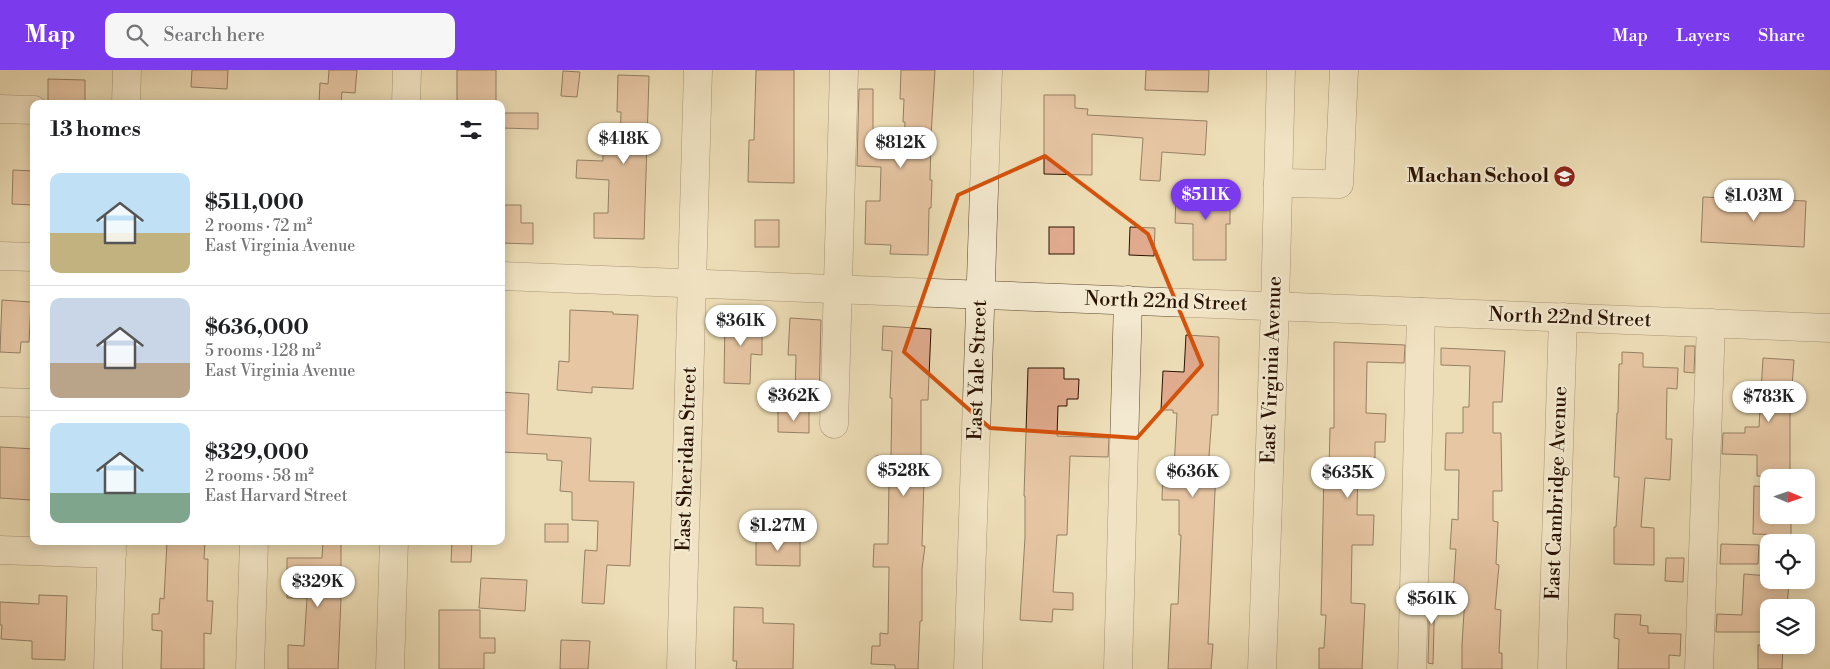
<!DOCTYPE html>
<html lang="en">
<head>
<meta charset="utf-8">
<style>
	:root { --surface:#fff; --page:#f6f6f6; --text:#202124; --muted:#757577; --line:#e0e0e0; --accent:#7c3aed }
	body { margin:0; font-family:"Libre Bodoni",serif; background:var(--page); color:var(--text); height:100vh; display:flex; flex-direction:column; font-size:19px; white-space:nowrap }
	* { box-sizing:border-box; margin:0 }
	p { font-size:16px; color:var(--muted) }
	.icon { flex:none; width:28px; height:28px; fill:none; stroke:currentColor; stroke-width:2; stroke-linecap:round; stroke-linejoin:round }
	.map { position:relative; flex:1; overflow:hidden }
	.details { position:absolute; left:30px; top:30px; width:475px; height:445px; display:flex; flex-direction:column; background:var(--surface); border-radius:10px; box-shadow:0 2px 12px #0003 }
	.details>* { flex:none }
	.needle { width:32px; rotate:92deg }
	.controls { position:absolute; left:1760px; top:399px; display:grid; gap:10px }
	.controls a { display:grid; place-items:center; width:55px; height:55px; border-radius:10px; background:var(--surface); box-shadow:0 2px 12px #0003; font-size:25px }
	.price { position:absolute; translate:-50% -42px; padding:0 11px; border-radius:18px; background:#fff; color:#222; font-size:16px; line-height:32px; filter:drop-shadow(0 1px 2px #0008) }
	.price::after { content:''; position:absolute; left:50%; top:30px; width:15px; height:11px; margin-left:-8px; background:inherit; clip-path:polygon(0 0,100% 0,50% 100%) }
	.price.on { background:var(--accent); color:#fff }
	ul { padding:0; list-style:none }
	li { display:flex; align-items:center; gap:15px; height:125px; padding:0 20px }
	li+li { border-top:1px solid var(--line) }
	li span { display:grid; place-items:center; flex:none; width:140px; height:100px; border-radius:10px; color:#555 }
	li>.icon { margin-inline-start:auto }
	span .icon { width:60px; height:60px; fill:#fffc; stroke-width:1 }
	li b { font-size:21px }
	h2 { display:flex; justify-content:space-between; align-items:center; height:60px; padding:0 20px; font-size:21px }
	header { display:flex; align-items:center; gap:30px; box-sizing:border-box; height:70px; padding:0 25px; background:var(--accent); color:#fff }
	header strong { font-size:24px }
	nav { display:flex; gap:28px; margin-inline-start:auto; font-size:18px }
	.search { width:350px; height:45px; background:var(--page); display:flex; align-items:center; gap:12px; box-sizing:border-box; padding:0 18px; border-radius:10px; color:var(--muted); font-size:19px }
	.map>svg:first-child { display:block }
</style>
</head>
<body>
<header>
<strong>Map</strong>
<div class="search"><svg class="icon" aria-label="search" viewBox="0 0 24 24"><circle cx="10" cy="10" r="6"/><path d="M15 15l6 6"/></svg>Search here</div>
<nav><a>Map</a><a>Layers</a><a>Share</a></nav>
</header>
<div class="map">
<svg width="1830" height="599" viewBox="0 0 1830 599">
	<rect width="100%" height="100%" fill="#edddb7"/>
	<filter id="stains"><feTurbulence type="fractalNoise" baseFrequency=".004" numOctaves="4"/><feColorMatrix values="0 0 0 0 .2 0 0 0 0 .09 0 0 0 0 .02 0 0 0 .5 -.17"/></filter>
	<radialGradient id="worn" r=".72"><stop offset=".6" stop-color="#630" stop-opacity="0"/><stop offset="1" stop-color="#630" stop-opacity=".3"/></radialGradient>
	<!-- building -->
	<g fill="#e0aa8e" stroke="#2a1200">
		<path d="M 192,0 L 228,0 L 227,19 L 191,17 Z"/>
		<path d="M 329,0 L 357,0 L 355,23 L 342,22 L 341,34 L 319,33 L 320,13 L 328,14 Z"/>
		<rect x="457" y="0" width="39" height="34"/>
		<path d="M 756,0 L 794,0 L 794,113 L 748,112 L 749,70 L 754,70 Z"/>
		<path d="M 901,0 L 935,0 L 931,66 L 930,110 L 932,110 L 931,138 L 929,138 L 928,185 L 890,184 L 891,175 L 865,174 L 866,131 L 880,131 L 881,97 L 857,96 L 859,19 L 873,19 L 873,81 L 904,83 L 905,52 L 903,52 L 904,29 L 900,29 Z"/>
		<path d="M 1146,0 L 1209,0 L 1208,22 L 1145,20 Z"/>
		<path d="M 563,1 L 580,2 L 577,27 L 561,26 Z"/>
		<path d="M 618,5 L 649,6 L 644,169 L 594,168 L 594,143 L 608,143 L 609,110 L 576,108 L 577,90 L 603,91 L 603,71 L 620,72 L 621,42 L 617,42 Z"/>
		<path d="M 48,9 L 85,10 L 85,33 L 48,33 Z"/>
		<path d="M 1044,25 L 1075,25 L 1075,38 L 1088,39 L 1087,45 L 1207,51 L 1205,85 L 1162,82 L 1160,111 L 1140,110 L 1143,68 L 1092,64 L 1092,105 L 1044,104 Z"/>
		<path d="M 501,43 L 538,43 L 538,59 L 501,58 Z"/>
		<path d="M 13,100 L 34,101 L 34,135 L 12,134 Z"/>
		<path d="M 1198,118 L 1230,119 L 1230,154 L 1226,154 L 1226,190 L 1193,190 L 1193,154 L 1175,153 L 1176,125 L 1198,126 Z"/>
		<path d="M 1703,127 L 1806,131 L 1804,177 L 1701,172 Z"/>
		<path d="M 501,135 L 521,135 L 521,153 L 533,153 L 533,174 L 501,173 Z"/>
		<rect x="755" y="150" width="24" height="27"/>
		<rect x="1049" y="157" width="25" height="27"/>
		<path d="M 1130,157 L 1155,158 L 1154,186 L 1129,185 Z"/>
		<path d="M 2,230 L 31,232 L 29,272 L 21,272 L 20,283 L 0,282 Z"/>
		<path d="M 570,240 L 613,242 L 613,244 L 638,245 L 633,319 L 592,317 L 592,323 L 557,320 L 559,291 L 569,292 Z"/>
		<path d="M 725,246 L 762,247 L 762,285 L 751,284 L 750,314 L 724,313 Z"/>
		<path d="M 790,248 L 821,250 L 819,329 L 795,328 L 796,285 L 788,285 Z"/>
		<path d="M 883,256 L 931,259 L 928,330 L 921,330 L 921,390 L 927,390 L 927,412 L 924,411 L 922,476 L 925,476 L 922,499 L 922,551 L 920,551 L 918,599 L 895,599 L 895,595 L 871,594 L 872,576 L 880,576 L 880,563 L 888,564 L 889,497 L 873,497 L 874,474 L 888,474 L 889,411 L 876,410 L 876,386 L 891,386 L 892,328 L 890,328 L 892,281 L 882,280 Z"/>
		<path d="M 1186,265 L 1219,267 L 1218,345 L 1212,345 L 1208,399 L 1216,399 L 1208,574 L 1213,574 L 1211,599 L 1168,599 L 1171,534 L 1178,534 L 1181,465 L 1179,465 L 1179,430 L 1162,430 L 1163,398 L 1174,398 L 1177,343 L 1173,343 L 1173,340 L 1161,340 L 1163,301 L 1184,302 Z"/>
		<path d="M 1334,272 L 1405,275 L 1404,293 L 1367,292 L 1366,343 L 1386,344 L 1385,372 L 1375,372 L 1375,388 L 1358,388 L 1357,445 L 1374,445 L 1373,475 L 1352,475 L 1351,533 L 1365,534 L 1362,599 L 1319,599 L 1319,578 L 1324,578 L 1326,545 L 1321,545 L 1324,401 L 1329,401 L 1330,358 L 1334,358 Z"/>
		<path d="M 1685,276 L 1695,276 L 1694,303 L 1684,302 Z"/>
		<path d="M 1441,278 L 1505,281 L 1502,332 L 1493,332 L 1493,363 L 1501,363 L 1502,421 L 1493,421 L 1493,451 L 1498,452 L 1496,494 L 1499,495 L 1495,539 L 1501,540 L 1499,583 L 1502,583 L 1502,599 L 1462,599 L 1462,575 L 1465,526 L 1453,525 L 1456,479 L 1450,479 L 1452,449 L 1458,450 L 1459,400 L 1445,400 L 1446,363 L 1463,363 L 1463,337 L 1469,337 L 1470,296 L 1441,295 Z"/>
		<path d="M 1622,282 L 1643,283 L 1643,297 L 1678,298 L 1677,319 L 1667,318 L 1666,369 L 1672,369 L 1670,410 L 1645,408 L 1641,457 L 1654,458 L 1654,495 L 1614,494 L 1614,457 L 1616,457 L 1619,407 L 1614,407 L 1617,343 L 1618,343 L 1619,294 L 1622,294 Z"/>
		<path d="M 1763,288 L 1794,290 L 1792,316 L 1795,316 L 1794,332 L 1790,332 L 1790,407 L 1757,406 L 1757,385 L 1722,384 L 1723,363 L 1745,363 L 1745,357 L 1759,357 Z"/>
		<path d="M 1028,298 L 1064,298 L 1064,309 L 1079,309 L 1078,329 L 1067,329 L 1067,336 L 1058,336 L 1057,366 L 1109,368 L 1108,387 L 1070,386 L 1067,465 L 1057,465 L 1053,522 L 1073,523 L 1073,540 L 1053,539 L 1052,552 L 1020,550 L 1025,467 L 1025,426 L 1024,426 Z"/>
		<path d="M 501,322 L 529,324 L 527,364 L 591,368 L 589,411 L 634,412 L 630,496 L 607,495 L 604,534 L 582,533 L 585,480 L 597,481 L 598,451 L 572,450 L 572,422 L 560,421 L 562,391 L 547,390 L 547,384 L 501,382 Z"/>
		<path d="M 778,341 L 809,341 L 809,363 L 778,362 Z"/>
		<path d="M 0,377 L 34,379 L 31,430 L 0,428 Z"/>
		<path d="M 1754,416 L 1769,417 L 1769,445 L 1791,445 L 1791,465 L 1753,464 Z"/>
		<rect x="545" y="454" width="23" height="18"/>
		<path d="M 756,468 L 800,468 L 800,496 L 756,495 Z"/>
		<path d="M 167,471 L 205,471 L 204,489 L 208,489 L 207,531 L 213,531 L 211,564 L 204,563 L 204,599 L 161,599 L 162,561 L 152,560 L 152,544 L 159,544 L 160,528 L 164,529 Z"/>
		<path d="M 323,471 L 341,471 L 341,528 L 338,599 L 288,599 L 288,575 L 304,576 L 307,528 L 287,528 L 287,488 L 322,488 Z"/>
		<path d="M 452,471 L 472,471 L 471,492 L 451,492 Z"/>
		<path d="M 1721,474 L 1759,475 L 1758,494 L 1720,494 Z"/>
		<path d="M 1666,488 L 1684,488 L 1683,512 L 1665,511 Z"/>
		<path d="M 1744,504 L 1769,506 L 1769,510 L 1789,510 L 1787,538 L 1769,538 L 1769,562 L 1716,562 L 1717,544 L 1742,545 Z"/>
		<path d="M 481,508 L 527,510 L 525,541 L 479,538 Z"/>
		<path d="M 1430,517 L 1435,517 L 1433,594 L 1428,593 Z"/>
		<path d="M 39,525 L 67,526 L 65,590 L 32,589 L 32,571 L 1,569 L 2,555 L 0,555 L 0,532 L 39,534 Z"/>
		<path d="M 734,537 L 763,538 L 763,553 L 794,554 L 793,599 L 736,599 L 737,591 L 733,591 Z"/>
		<path d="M 439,540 L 480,540 L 480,568 L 495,568 L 495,583 L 484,583 L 484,599 L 439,599 Z"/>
		<path d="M 1615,544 L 1641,545 L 1640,555 L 1648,556 L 1648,563 L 1681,564 L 1680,586 L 1669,585 L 1669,599 L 1618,599 L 1619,569 L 1614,568 Z"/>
		<path d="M 561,570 L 590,571 L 588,599 L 560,599 Z"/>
		<path d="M 1758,575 L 1783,575 L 1782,599 L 1758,599 Z"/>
	</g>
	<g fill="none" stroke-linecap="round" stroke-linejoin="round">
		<defs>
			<g id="minor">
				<path d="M 126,34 L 127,0"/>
				<path d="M 406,34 L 407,0"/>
				<path d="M 0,39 L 34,40"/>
				<path d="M 1278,113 L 1339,114 L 1344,0"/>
				<path d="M 0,186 L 34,187"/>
				<path d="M 501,206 L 1830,258"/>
				<path d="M 0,332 L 34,333"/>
				<path d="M 834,354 L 844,0"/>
				<path d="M 0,480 L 112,484"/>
				<path d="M 108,599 L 112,471"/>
				<path d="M 250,599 L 254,471"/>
				<path d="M 390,599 L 394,471"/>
				<path d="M 681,599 L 698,0"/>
				<path d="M 968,599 L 988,0"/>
				<path d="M 1118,599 L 1128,230"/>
				<path d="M 1262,599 L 1275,236 L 1281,0"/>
				<path d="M 1412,599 L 1421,242"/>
				<path d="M 1552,599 L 1563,247"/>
				<path d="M 1699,599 L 1711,253"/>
			</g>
		</defs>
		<!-- minor casing -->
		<use href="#minor" stroke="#5b452e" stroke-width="29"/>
		<!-- minor -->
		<use href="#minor" stroke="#f3e9d0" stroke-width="28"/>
	</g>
	<!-- marked area -->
	<path d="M0 0H1830V599H0ZM 1045,86 L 1148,164 L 1202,295 L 1137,368 L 990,358 L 904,282 L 958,125 Z" fill="#edddb7" fill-opacity=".55" fill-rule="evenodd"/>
	<path fill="none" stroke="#d5520b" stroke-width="4" stroke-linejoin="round" d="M 1045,86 L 1148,164 L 1202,295 L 1137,368 L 990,358 L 904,282 L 958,125 Z"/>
	<!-- icons -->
	<defs>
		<symbol id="school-disc" viewBox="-11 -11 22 22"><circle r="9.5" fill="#8f2418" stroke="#f3e9d0"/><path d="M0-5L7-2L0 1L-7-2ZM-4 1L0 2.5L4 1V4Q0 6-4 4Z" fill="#fff"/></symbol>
	</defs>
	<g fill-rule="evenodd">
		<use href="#school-disc" x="1552" y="94" width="25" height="25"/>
	</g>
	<g text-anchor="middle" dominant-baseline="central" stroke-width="4.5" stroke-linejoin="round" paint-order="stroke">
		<!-- poi labels -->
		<g font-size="20" font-weight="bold" fill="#2a1200" stroke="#f3e9d0" text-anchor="end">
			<text x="1549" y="106">Machan School</text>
		</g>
		<!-- street labels -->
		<g font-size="20" fill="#2a1200" stroke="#f3e9d0">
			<text transform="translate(1166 232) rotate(2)">North 22nd Street</text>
			<text transform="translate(1570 248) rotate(2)">North 22nd Street</text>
			<text transform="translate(978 300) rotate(-88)">East Yale Street</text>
			<text transform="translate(1272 300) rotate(-88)">East Virginia Avenue</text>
			<text transform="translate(687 389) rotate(-88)">East Sheridan Street</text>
			<text transform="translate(1557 423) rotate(-88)">East Cambridge Avenue</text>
		</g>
	</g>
	<rect width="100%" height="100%" filter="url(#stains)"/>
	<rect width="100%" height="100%" fill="url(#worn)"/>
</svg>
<div class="controls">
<a><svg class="needle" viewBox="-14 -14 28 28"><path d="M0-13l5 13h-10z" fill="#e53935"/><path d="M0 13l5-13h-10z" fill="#757577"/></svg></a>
<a><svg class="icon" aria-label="locate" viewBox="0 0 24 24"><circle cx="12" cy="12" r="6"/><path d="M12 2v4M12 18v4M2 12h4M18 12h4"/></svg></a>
<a><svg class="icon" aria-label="layers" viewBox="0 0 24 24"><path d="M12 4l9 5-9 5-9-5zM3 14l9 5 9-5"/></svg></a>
</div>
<b class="price" style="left:624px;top:95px">$418K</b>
<b class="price" style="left:901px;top:99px">$812K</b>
<b class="price on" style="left:1206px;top:151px">$511K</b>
<b class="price" style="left:1754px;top:152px">$1.03M</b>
<b class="price" style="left:741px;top:277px">$361K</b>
<b class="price" style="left:794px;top:352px">$362K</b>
<b class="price" style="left:1769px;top:353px">$783K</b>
<b class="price" style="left:904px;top:427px">$528K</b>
<b class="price" style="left:1193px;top:428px">$636K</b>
<b class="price" style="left:1348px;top:429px">$635K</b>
<b class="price" style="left:778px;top:482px">$1.27M</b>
<b class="price" style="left:318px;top:538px">$329K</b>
<b class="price" style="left:1432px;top:555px">$561K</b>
<section class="details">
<h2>13 homes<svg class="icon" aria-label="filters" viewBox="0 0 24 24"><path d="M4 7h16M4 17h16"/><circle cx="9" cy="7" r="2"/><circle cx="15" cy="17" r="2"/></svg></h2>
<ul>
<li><span style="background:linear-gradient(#bfe0f5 60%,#c2b280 0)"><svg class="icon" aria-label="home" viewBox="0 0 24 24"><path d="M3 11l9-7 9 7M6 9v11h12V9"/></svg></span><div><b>$511,000</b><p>2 rooms · 72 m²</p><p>East Virginia Avenue</p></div></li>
<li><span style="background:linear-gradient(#c9d6e8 65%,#b9a48a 0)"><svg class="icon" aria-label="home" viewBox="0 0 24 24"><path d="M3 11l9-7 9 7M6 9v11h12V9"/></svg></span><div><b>$636,000</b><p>5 rooms · 128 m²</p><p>East Virginia Avenue</p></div></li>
<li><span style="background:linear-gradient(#bfe0f5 70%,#7fa58c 0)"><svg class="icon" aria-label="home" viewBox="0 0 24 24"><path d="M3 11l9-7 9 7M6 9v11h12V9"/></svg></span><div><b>$329,000</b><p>2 rooms · 58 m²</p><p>East Harvard Street</p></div></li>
</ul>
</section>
</div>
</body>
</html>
